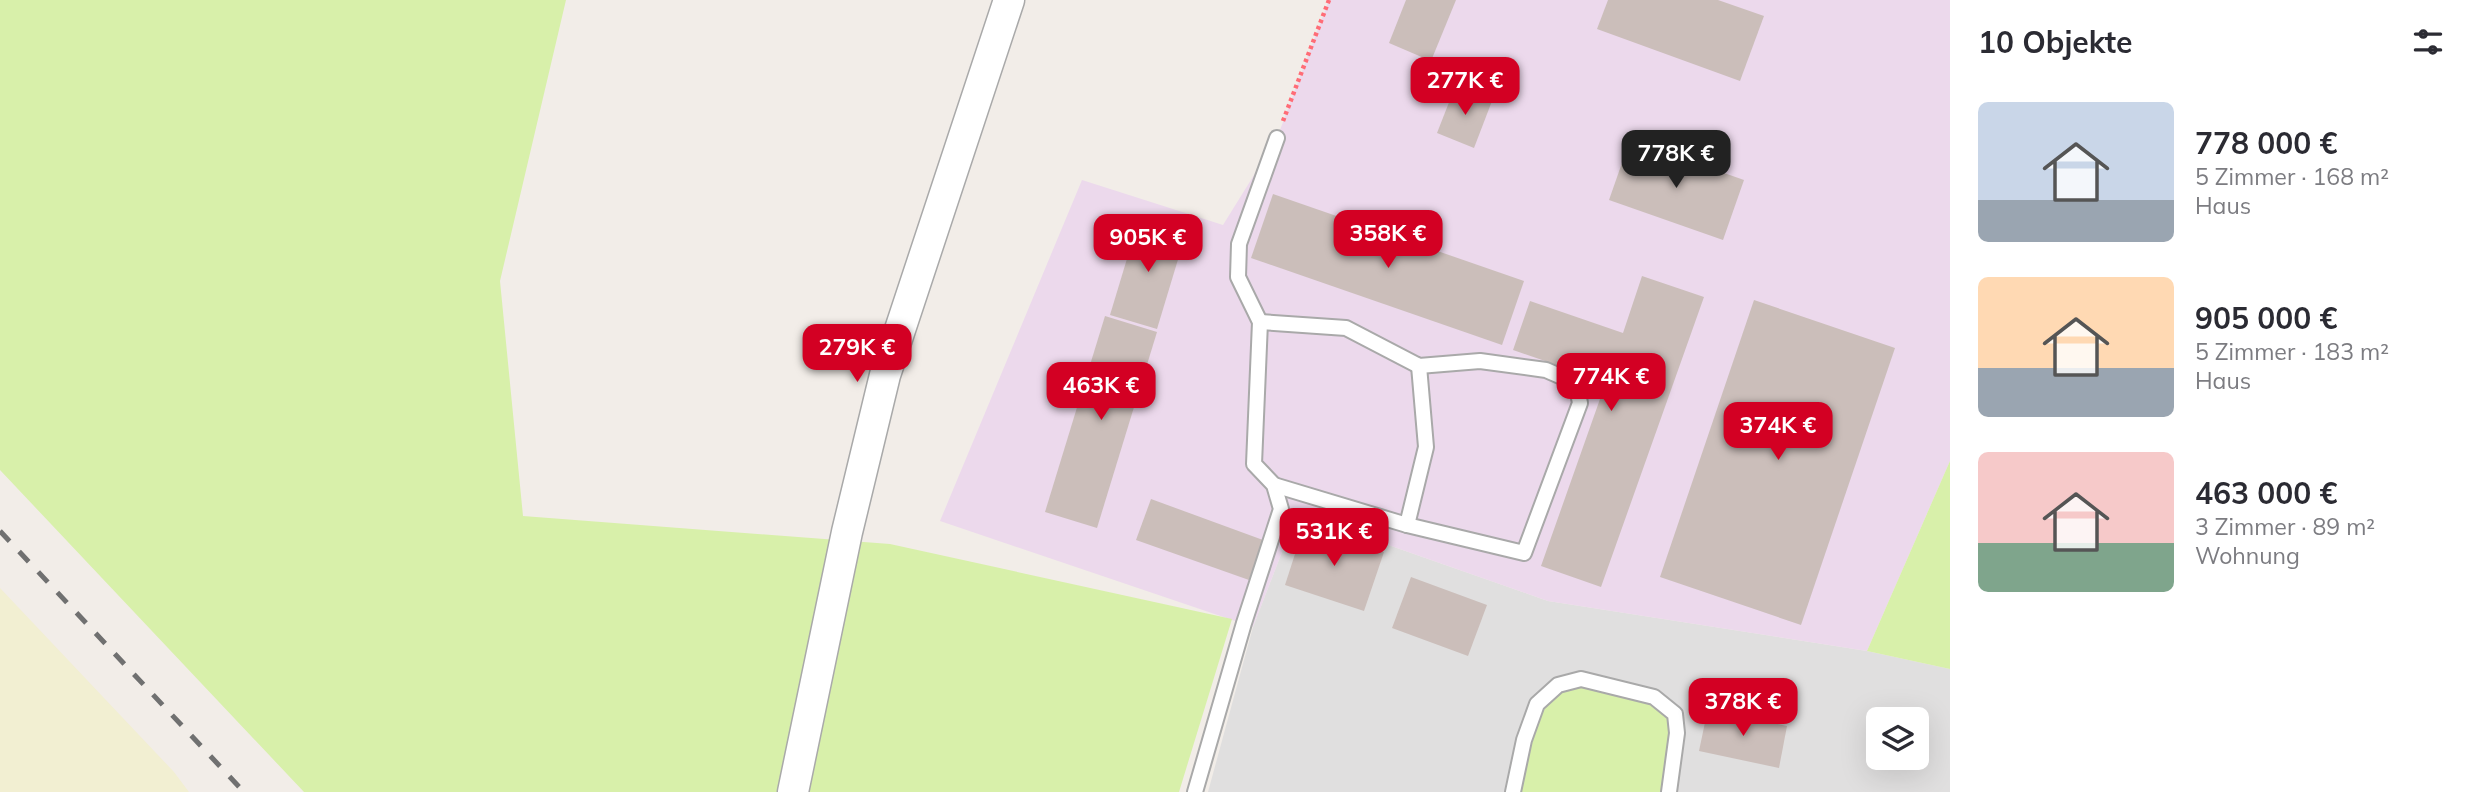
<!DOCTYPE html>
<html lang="de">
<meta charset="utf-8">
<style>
body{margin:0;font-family:Mulish,sans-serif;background:#f7f7f7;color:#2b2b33;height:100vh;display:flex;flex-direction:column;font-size:26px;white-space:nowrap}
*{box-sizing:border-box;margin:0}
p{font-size:23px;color:#7c7c81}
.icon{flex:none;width:38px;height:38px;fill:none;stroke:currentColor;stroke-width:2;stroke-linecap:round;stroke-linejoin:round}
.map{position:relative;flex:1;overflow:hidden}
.drawer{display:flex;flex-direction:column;background:#fff;width:525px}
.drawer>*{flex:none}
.tools{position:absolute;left:1866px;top:707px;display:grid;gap:14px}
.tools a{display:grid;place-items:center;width:63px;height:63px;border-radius:10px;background:#fff;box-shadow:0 7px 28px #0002;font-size:35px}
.price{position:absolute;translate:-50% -60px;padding:0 16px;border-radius:14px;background:#d30023;color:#fff;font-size:23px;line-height:46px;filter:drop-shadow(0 2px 4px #0008)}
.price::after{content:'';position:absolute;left:50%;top:42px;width:21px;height:16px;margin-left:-10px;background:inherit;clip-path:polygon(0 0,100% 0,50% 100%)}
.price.current{background:#222;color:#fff}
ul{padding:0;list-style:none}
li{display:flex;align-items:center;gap:21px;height:175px;padding:0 28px}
li span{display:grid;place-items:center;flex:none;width:196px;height:140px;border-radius:10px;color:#555}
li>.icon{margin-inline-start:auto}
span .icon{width:84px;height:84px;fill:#fffc;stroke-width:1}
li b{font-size:30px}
h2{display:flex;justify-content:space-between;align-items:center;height:84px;padding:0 28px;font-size:30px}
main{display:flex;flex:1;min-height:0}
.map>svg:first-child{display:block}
.residential{fill:#e0dfdf;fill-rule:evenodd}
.industrial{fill:#ecd9ec}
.farmland{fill:#f2efd2}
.grass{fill:#d8f0aa}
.building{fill:#cbbeba}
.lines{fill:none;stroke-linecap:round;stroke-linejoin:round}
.lane-casing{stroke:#a9a9a9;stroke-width:18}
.street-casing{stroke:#a9a9a9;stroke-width:33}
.path{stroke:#ff6c76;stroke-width:4.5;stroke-dasharray:3.5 3.5;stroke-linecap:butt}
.lane{stroke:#fff;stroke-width:14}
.street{stroke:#fff;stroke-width:30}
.rail{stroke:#707070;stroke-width:5;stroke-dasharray:14 14;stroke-linecap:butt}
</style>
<main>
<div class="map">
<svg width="1950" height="792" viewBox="0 0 1950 792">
<rect width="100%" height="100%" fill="#f2ede8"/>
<path class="residential" d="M1297 513 1548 601 1867 651 1950 669V792H1208L1253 627ZM1878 719H1916V758H1878Z"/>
<path class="industrial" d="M1329 0H1950V461L1867 651 1548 601 1297 513 1253 627 940 521 1082 180 1223 225 1277 138Z"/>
<path class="farmland" d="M0 588 174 772 189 792H0Z"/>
<g class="grass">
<path d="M0 0H566L500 281 523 516 890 544 1232 619 1179 792H304L0 470Z"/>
<path d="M1950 461V669L1867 651Z"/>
<path d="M1581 679 1654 697 1675 714 1669 792H1513L1537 704Z"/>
</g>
<g class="building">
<path d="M1406 0H1456L1431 61 1389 43Z"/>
<path d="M1608 0H1718L1764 16 1740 81 1597 29Z"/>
<path d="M1455 87 1492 101 1474 148 1437 133Z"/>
<path d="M1630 140 1744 180 1723 240 1609 200Z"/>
<path d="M1273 194 1524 281 1502 345 1251 258Z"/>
<path d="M1139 219 1186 233 1157 329 1110 315Z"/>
<path d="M1642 276 1704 297 1601 587 1541 566 1606 382 1513 350 1530 301 1623 333Z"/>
<path d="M1754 300 1895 348 1801 625 1660 577Z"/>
<path d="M1105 316 1157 332 1097 528 1045 512Z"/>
<path d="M1151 499 1263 540 1249 580 1136 540Z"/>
<path d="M1304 526 1384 552 1364 611 1285 585Z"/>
<path d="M1411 577 1487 605 1468 656 1392 628Z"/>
<path d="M1708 708 1787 726 1779 768 1699 751Z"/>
</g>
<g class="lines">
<defs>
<g id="lane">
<path d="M1260 322 1346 328 1419 366 1480 361 1546 370 1576 383 1580 403 1524 553 1407 525 1274 485"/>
<path d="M1407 525 1426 447 1419 366"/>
<path d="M1195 792 1244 623 1281 509 1274 485 1254 464 1260 322 1238 277 1239 244 1277 138"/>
<path d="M1513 792 1524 740 1537 704 1558 685 1581 679 1654 697 1675 714 1677 733 1669 792"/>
</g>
<path id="street" d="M793 792 847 532 885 375 1009 0"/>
</defs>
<use href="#lane" class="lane-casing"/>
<use href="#street" class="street-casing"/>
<path class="path" d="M1283 121 1329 0"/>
<use href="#lane" class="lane"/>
<use href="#street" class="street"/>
<path class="rail" d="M0 531 244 792"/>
</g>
</svg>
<div class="tools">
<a><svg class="icon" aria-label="layers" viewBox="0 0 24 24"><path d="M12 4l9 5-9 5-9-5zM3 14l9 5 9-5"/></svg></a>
</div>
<b class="price" style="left:1465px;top:117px">277K €</b>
<b class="price current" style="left:1676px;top:190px">778K €</b>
<b class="price" style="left:1388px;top:270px">358K €</b>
<b class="price" style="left:1148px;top:274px">905K €</b>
<b class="price" style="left:857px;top:384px">279K €</b>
<b class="price" style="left:1611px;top:413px">774K €</b>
<b class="price" style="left:1101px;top:422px">463K €</b>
<b class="price" style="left:1778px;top:462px">374K €</b>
<b class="price" style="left:1334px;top:568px">531K €</b>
<b class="price" style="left:1743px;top:738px">378K €</b>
</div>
<section class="drawer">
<h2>10 Objekte<svg class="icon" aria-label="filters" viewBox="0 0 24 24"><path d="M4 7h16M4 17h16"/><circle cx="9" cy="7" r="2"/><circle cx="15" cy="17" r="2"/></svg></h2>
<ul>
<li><span style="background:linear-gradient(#c9d6e8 70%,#9aa5b1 0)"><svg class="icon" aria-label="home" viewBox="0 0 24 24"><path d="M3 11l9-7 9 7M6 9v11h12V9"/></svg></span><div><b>778 000 €</b><p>5 Zimmer · 168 m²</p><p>Haus</p></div></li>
<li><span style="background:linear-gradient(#ffd9b3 65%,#9aa5b1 0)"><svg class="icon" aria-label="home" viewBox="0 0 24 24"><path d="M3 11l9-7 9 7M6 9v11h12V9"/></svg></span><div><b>905 000 €</b><p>5 Zimmer · 183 m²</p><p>Haus</p></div></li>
<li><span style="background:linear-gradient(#f6c9c9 65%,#7fa58c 0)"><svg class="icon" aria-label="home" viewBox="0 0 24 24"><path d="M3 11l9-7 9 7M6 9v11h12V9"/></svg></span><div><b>463 000 €</b><p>3 Zimmer · 89 m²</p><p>Wohnung</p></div></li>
</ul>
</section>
</main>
